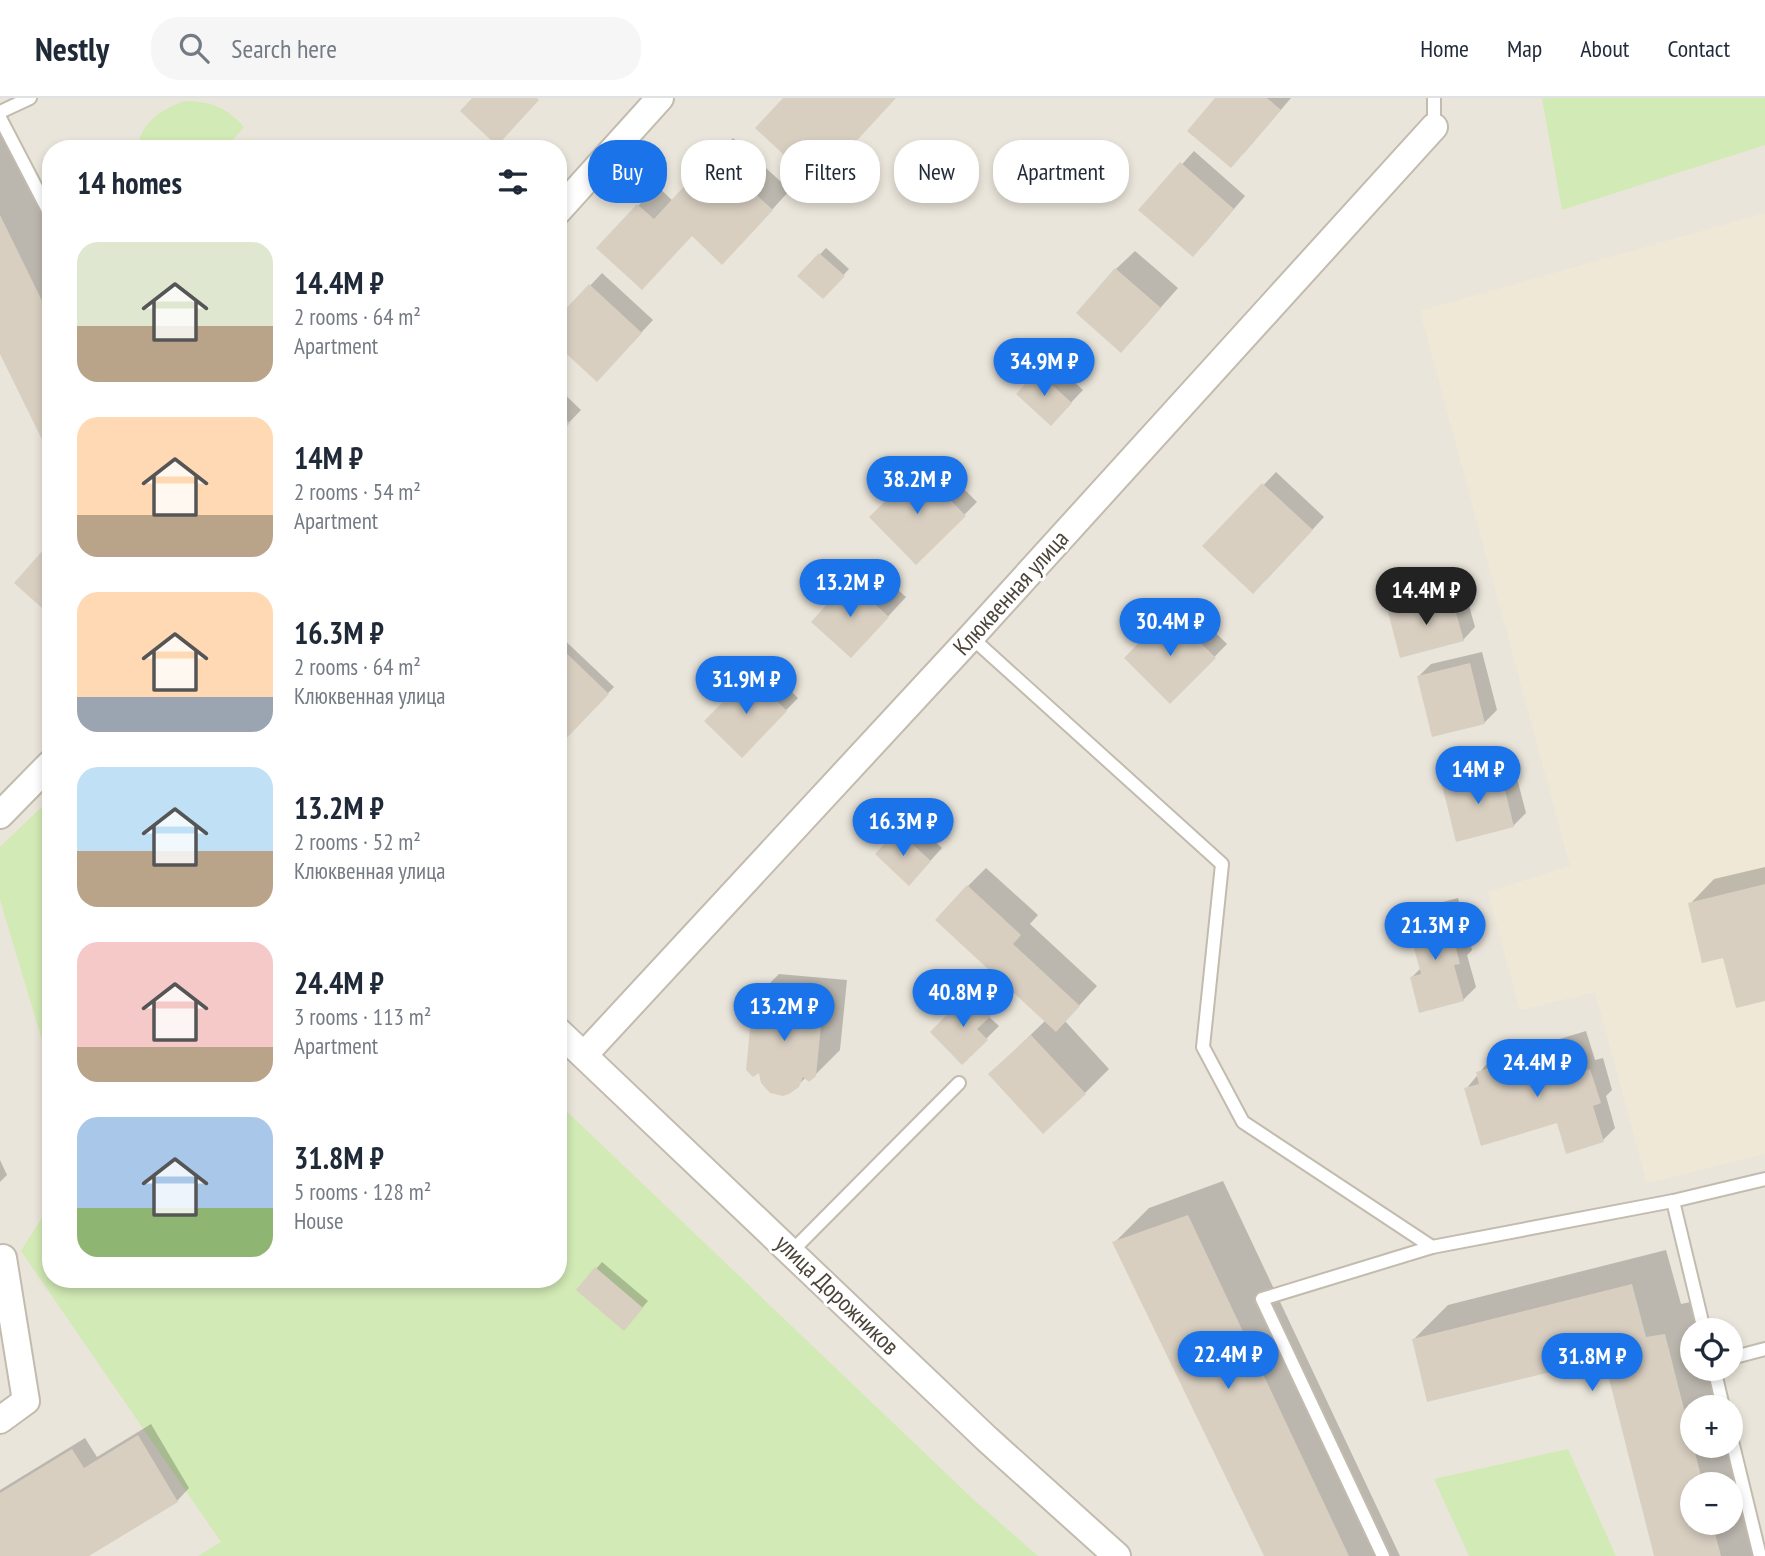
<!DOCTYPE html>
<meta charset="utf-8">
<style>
body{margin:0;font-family:"PT Sans Narrow",sans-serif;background:#f6f6f7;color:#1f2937;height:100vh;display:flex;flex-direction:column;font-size:26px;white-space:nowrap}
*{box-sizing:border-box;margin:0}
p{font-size:23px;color:#747a83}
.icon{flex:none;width:38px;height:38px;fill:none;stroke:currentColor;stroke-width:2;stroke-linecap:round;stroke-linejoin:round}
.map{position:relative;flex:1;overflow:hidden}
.drawer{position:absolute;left:42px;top:42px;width:525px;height:1148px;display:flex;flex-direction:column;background:#fff;border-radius:28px;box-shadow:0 4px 10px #0003}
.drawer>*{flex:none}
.guide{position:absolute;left:588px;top:42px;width:665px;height:63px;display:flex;gap:14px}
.buttons{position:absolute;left:1680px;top:1220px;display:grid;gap:14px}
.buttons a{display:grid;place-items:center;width:63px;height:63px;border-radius:50%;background:#fff;box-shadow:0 4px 10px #0003;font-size:35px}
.price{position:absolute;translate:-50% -60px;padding:0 16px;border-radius:24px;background:#1a73e8;color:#fff;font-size:23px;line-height:46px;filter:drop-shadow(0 2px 4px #0008)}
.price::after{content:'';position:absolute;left:50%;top:42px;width:21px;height:16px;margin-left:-10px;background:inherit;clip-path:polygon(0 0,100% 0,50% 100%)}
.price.selected{background:#222;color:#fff}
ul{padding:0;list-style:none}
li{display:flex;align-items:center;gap:21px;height:175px;padding:0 35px}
li span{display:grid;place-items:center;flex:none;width:196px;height:140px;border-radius:21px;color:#555}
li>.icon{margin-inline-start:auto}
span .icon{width:84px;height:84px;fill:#fffc;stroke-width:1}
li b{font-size:30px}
h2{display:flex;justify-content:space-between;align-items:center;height:84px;padding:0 35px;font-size:30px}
.pill{padding:0 24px;border-radius:28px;background:#fff;box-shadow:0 4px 10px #0003;font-size:24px;line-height:63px}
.pill.selected{background:#1a73e8;color:#fff}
header{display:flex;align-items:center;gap:42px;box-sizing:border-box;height:98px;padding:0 35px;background:#fff;border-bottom:2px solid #e0e1e3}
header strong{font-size:33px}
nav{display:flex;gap:38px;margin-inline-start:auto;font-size:24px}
.search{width:490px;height:63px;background:#f6f6f7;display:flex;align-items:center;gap:18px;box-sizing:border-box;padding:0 24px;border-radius:28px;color:#747a83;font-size:26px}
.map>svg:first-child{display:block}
.residential{fill:#eae5da;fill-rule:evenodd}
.education{fill:#efe8d6}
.green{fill:#d2eab5}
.shadow{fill:#0003;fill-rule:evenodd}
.building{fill:#d8cfc1}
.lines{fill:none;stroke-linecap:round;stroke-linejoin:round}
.service-casing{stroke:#c2bbae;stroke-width:16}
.minor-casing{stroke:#c2bbae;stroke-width:30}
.service{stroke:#fff;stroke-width:12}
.minor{stroke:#fff;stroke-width:26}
.labels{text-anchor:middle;stroke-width:6;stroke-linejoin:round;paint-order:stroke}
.street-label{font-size:24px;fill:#4b4439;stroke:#fff}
</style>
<header>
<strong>Nestly</strong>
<div class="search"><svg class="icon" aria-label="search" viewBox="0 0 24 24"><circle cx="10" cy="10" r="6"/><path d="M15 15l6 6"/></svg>Search here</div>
<nav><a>Home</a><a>Map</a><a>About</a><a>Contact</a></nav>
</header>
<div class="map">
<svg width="1765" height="1458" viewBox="0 0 1765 1458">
<rect width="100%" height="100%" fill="#f6f3ec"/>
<path class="residential" d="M0 0H1765V1458H0ZM51 51H558V1181H51ZM1692 1232H1731V1270H1692ZM1692 1309H1731V1348H1692ZM1692 1386H1731V1424H1692Z"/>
<path class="education" d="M1765 115V1056L1647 1085 1595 894 1520 912 1488 794 1570 768 1420 213Z"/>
<g class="green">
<path d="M1542 0H1765V47L1562 112Z"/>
<path d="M185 3C211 3 227 10 244 29L225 51H137C141 24 162 11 185 3Z"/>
<path d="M51 700V972L0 802V749Z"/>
<path d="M558 1005 974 1402 1038 1458H198L221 1444 21 1153 51 1105V1181H558Z"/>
<path d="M1568 1351 1616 1458H1469L1434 1381Z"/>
</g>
<g class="shadow">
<path d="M1217 0H1291L1244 55Z"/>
<path d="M0 12 51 116V356L0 252Z"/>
<path d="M733 40 790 92 741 146 692 137 598 150 657 88 673 103Z"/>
<path d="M1194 53 1245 98 1205 145 1141 112Z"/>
<path d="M826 150 849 171 823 199 800 178Z"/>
<path d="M1135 153 1178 190 1139 234 1116 171Z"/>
<path d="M602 175 653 222 609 269 558 222Z"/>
<path d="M1050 262 1083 292 1063 313 1038 274Z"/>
<path d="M558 290 581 312 558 336Z"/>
<path d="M932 359 977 404 916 465 871 419Z"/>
<path d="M1276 374 1324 419 1266 482 1205 448Z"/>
<path d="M868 465 906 499 869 539 850 484Z"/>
<path d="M1463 486 1475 529 1463 542 1390 515 1403 503Z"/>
<path d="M1183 503 1227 546 1170 604 1126 560Z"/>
<path d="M558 536 614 589 558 646Z"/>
<path d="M1482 554 1497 612 1484 625 1419 578 1431 566Z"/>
<path d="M763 566 798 600 742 657 707 623Z"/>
<path d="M1512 661 1526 715 1513 728 1444 688 1456 675Z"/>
<path d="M911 721 942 750 921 773 877 756Z"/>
<path d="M1765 769V901L1725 858 1690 806 1714 781Z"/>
<path d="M986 770 1038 817 1030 826 1097 888 1065 923 1109 971 1085 995 1015 952 1046 922 968 788Z"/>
<path d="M1458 800 1472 852 1467 857 1476 889 1463 902 1412 879 1421 870 1408 822 1420 810Z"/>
<path d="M779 876 847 882 840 952 815 977 806 979 794 992 755 900Z"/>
<path d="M982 884 1002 904 988 918 999 928 962 965 932 934Z"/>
<path d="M1586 933 1595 962 1603 960 1612 992 1606 998 1615 1030 1603 1042 1558 1023 1466 991 1490 962Z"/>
<path d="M0 1062 7 1077 0 1084Z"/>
<path d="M1223 1083 1400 1458H1266L1114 1145 1149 1110Z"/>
<path d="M1666 1152 1681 1206 1700 1202 1707 1232H1692V1270H1717L1727 1309H1692V1348H1731V1326L1764 1458H1656L1606 1259 1413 1242 1448 1207ZM1692 1386H1731V1424H1692Z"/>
<path d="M602 1164 648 1203 629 1225 578 1192Z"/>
<path d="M151 1326 189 1390 177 1403 85 1458H0V1392L85 1340 97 1359Z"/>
</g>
<g class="building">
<path d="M472 0H537L539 2 497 48 460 13Z"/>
<path d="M783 0H896L816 87 755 30Z"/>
<path d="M1215 0H1267L1281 12 1231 70 1187 33Z"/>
<path d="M713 57 773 112 722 167 692 138 642 192 596 150 637 106 654 121Z"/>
<path d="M1180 64 1234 111 1193 159 1138 112Z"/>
<path d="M0 117 51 221V360L0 256Z"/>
<path d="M819 155 845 178 823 201 797 178Z"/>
<path d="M1115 170 1161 210 1121 255 1076 215Z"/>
<path d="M589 186 642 235 597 284 558 248V219Z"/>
<path d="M1037 273 1072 305 1051 328 1016 296Z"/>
<path d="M558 314 570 325 558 338Z"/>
<path d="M919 370 966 418 916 467 869 419Z"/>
<path d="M1262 385 1313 432 1253 496 1202 448Z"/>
<path d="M51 443V518L14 485Z"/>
<path d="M849 482 889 519 851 560 811 524Z"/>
<path d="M1451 497 1464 543 1400 560 1388 514Z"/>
<path d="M1169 514 1216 560 1170 606 1124 560Z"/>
<path d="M558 547 609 596 558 649Z"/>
<path d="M1470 565 1485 626 1432 639 1417 578Z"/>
<path d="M750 577 787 613 742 660 704 623Z"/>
<path d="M1500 672 1514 729 1456 744 1442 687Z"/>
<path d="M897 732 931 763 909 788 875 756Z"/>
<path d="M1765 786V903L1736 910 1723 860 1702 865 1688 805Z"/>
<path d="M967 787 1021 837 1013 846 1080 908 1056 934 935 822Z"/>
<path d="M1446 811 1460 866 1454 867 1464 903 1419 915 1410 879 1421 876 1406 821Z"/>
<path d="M968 895 991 918 977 931 988 942 962 967 930 934Z"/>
<path d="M753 899 823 906 816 978 809 984 803 979 799 989 789 996 783 998 770 995 761 985 759 975 753 979 746 972Z"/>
<path d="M1031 937 1086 996 1043 1036 988 976Z"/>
<path d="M1574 944 1583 973 1590 971 1601 1005 1593 1008 1604 1044 1566 1056 1557 1025 1481 1048 1464 990 1479 986 1476 974Z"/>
<path d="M1188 1117 1349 1458H1264L1112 1144Z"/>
<path d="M595 1169 643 1210 624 1233 576 1192Z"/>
<path d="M1632 1186 1646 1239 1665 1236 1703 1386H1692V1424H1712L1721 1458H1654L1604 1261 1427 1304 1412 1241Z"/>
<path d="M138 1337 178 1404 89 1458H0V1395L72 1351 84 1370Z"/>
</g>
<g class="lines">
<defs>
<g id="service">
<path d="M0 14 30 0"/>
<path d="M0 20 51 118"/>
<path d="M1434 29V0"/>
<path d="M971 539 1222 766 1203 949 1243 1024 1432 1149"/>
<path d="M1673 1103 1704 1232"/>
<path d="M792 1153 959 985"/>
<path d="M1731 1260 1765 1251"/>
<path d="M1714 1270 1723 1309"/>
<path d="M1731 1339 1760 1458"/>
<path d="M1383 1458 1262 1201 1432 1149 1673 1103 1765 1081"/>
</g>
<g id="minor">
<path d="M558 113 660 0"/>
<path d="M0 717 51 665"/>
<path d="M558 933 987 1341 1117 1458"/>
<path d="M584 957 971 539 1434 29"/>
<path d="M0 1322 26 1303 3 1160"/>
</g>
</defs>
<use href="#service" class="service-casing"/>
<use href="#minor" class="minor-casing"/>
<use href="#service" class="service"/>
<use href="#minor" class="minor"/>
</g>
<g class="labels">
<g class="street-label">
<text transform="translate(1011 495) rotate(-48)" y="8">Клюквенная улица</text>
<text transform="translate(837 1197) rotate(44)" y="8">улица Дорожников</text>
</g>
</g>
</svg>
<div class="buttons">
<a><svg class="icon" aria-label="locate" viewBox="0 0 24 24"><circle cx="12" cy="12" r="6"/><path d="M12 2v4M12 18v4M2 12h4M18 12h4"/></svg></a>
<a>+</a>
<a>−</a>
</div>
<b class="price" style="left:1044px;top:300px">34.9M ₽</b>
<b class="price" style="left:917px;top:418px">38.2M ₽</b>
<b class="price" style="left:850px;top:521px">13.2M ₽</b>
<b class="price selected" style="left:1426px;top:529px">14.4M ₽</b>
<b class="price" style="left:1170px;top:560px">30.4M ₽</b>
<b class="price" style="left:746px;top:618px">31.9M ₽</b>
<b class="price" style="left:1478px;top:708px">14M ₽</b>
<b class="price" style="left:903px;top:760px">16.3M ₽</b>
<b class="price" style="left:1435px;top:864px">21.3M ₽</b>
<b class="price" style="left:963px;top:931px">40.8M ₽</b>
<b class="price" style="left:784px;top:945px">13.2M ₽</b>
<b class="price" style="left:1537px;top:1001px">24.4M ₽</b>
<b class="price" style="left:1228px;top:1293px">22.4M ₽</b>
<b class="price" style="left:1592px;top:1295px">31.8M ₽</b>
<div class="guide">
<a class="pill selected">Buy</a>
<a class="pill">Rent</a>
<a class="pill">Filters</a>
<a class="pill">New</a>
<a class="pill">Apartment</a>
</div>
<section class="drawer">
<h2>14 homes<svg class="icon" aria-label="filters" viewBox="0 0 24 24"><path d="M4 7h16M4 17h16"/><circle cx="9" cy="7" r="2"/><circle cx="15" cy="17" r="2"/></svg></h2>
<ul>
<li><span style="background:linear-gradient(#dfe7d0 60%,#b9a48a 0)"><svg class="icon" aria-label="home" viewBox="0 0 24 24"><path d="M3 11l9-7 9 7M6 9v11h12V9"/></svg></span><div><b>14.4M ₽</b><p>2 rooms · 64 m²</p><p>Apartment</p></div></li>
<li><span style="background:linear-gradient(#ffd9b3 70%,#b9a48a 0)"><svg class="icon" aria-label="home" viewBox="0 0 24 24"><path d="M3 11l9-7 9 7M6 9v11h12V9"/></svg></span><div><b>14M ₽</b><p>2 rooms · 54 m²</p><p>Apartment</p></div></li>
<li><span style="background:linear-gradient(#ffd9b3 75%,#9aa5b1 0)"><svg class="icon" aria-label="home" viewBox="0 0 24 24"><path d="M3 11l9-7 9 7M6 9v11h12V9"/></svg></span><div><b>16.3M ₽</b><p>2 rooms · 64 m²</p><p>Клюквенная улица</p></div></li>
<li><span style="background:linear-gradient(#bfe0f5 60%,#b9a48a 0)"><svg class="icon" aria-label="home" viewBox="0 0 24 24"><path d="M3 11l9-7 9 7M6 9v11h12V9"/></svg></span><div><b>13.2M ₽</b><p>2 rooms · 52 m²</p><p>Клюквенная улица</p></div></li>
<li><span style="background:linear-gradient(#f6c9c9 75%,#b9a48a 0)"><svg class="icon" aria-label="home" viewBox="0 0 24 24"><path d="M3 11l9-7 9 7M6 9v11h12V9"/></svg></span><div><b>24.4M ₽</b><p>3 rooms · 113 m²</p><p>Apartment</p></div></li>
<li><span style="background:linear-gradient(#a9c7e8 65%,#8fb573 0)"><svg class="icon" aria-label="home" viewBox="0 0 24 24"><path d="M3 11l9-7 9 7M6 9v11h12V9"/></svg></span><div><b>31.8M ₽</b><p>5 rooms · 128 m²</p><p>House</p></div></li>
</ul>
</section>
</div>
